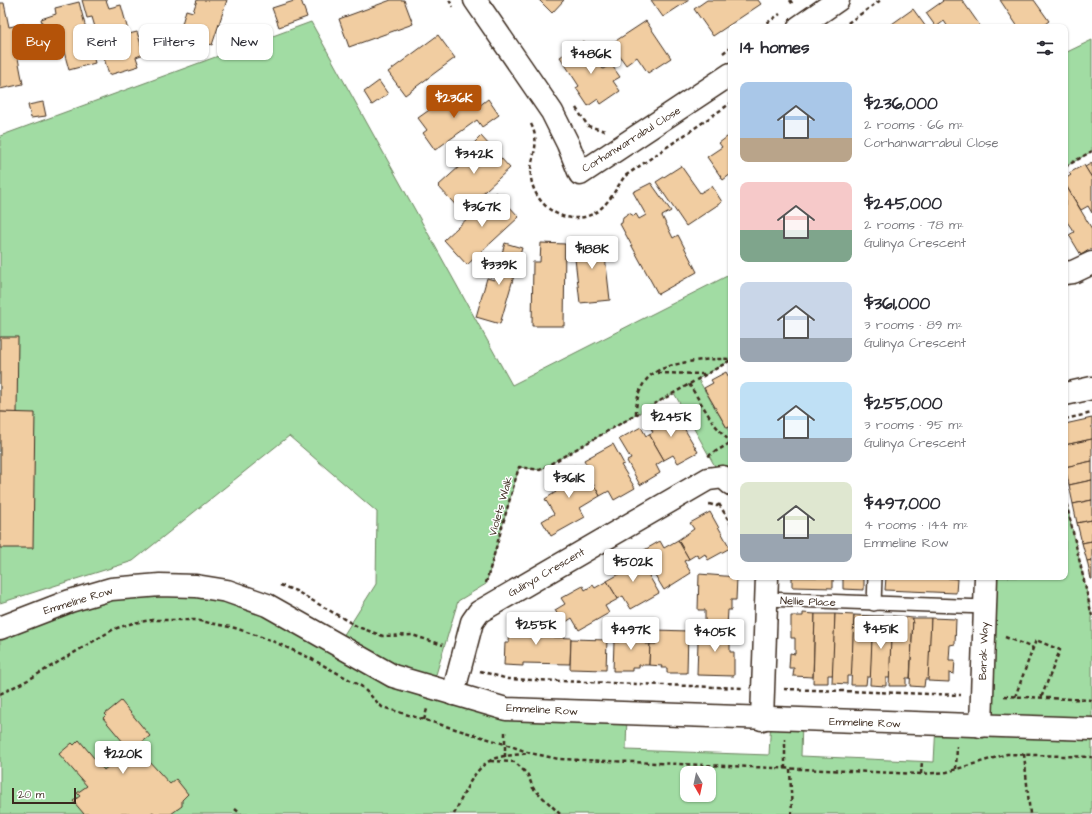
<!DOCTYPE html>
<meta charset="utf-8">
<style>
body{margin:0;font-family:"Architects Daughter",sans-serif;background:#f2f2f3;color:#2b2b33;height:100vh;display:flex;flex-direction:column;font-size:15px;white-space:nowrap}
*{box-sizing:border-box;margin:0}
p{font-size:13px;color:#7c7c81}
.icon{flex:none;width:22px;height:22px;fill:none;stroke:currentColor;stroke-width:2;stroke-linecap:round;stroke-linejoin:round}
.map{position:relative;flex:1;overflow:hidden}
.details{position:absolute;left:728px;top:24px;width:340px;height:556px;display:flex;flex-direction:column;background:#fff;border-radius:8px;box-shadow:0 1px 3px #0004}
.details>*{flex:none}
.banner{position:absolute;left:12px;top:24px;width:380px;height:36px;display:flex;gap:8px}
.needle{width:26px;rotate:171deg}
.tools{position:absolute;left:680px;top:766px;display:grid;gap:8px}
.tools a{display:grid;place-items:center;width:36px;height:36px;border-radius:8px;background:#fff;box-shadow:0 1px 3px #0004;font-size:20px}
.scale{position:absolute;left:12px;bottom:10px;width:64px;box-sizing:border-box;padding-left:4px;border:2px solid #3b2a1e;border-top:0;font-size:11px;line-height:14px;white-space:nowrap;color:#3b2a1e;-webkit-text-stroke:3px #fff;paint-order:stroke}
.price{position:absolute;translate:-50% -34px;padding:0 9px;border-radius:4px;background:#fff;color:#222;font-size:13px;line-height:26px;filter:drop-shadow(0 1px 2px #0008)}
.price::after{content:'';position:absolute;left:50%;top:24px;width:12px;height:9px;margin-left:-6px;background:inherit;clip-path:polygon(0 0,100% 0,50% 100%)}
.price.current{background:#b45309;color:#fff}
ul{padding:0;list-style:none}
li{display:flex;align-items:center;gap:12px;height:100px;padding:0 12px}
li span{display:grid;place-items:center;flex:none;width:112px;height:80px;border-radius:8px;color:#555}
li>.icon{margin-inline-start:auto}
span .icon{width:48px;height:48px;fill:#fffc;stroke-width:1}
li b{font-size:17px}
h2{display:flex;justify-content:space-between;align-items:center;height:48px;padding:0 12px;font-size:17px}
.tag{padding:0 14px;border-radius:8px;background:#fff;box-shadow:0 1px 3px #0004;font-size:14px;line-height:36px}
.tag.current{background:#b45309;color:#fff}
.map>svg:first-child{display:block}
.green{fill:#a1dca3;stroke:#6e8360;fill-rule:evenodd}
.building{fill:#f1cda1;stroke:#3b2a1e}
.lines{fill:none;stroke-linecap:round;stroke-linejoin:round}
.service-casing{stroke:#3b2a1e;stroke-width:16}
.minor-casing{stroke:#3b2a1e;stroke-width:25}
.path{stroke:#3b2a1e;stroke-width:2.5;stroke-dasharray:4 3;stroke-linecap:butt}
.service{stroke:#fff;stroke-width:13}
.minor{stroke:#fff;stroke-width:22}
.labels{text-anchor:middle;stroke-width:3;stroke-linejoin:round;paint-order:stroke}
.street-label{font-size:11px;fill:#3b2a1e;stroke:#fff}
</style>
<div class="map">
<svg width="1092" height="814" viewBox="0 0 1092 814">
<rect width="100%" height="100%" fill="#fff"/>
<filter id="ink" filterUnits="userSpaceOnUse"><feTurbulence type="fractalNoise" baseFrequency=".025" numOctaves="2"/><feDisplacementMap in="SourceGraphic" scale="8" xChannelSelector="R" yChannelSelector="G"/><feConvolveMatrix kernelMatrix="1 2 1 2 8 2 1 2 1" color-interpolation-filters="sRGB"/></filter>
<g filter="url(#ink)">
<g class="green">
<path d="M311 22 512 385 731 274V360L698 379 731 435V472L721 477 674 393 540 470 519 467 486 584 458 601 432 688 453 694 627 713 626 750 769 755 771 719 802 720 801 756 934 762 936 724 980 726 986 577H1065V497L1092 616V814H0V633L43 611 196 586 338 644 376 584 377 512 289 436 133 561 0 603V136ZM687 773H709V795H687Z"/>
<path d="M1092 40V151L1065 167V53Z"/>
</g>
<g class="building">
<path d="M82 0H106L109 8 121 5 129 34 137 32 144 54 136 57 139 66 109 75 92 17 87 18Z"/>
<path d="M197 0H227L212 45 179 34 186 10 193 12Z"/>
<path d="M297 0H301L307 17 279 27 272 8Z"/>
<path d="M391 0H404L413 24 349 47 339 19Z"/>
<path d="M539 0H564L552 13Z"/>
<path d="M651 0H689L663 17Z"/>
<path d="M707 0H758L761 4 713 36 694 9Z"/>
<path d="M942 0H962L981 27H948L944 21 936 27 926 13 943 1Z"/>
<path d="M1000 0H1034L1049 21 1041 27H1018Z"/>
<path d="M79 2 95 63 69 70 61 41 48 45 41 19 56 14 55 8Z"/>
<path d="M0 3H4L9 27 24 24 29 51 17 53 23 84 0 89Z"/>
<path d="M913 9 926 27H890L889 26Z"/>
<path d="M646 21 671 58 648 73 637 57 626 65 611 44Z"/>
<path d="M438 35 455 58 405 95 388 72Z"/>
<path d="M584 41 603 69 611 64 620 77 613 81 620 91 601 104 598 99 588 106 576 88 579 86 560 57Z"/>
<path d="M379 81 388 94 372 105 364 92Z"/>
<path d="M456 91 464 101 467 99 474 110 488 99 499 115 482 127 477 120 435 150 423 133 427 130 418 118Z"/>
<path d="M43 102 46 116 31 118 28 105Z"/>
<path d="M731 134V174L723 180 707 157 722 147 719 143Z"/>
<path d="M481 136 510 168 462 212 438 186 472 155 467 150Z"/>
<path d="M1092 163V178L1085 167Z"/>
<path d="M1084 165 1092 178V213L1088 206 1081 210 1065 184V179L1071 175 1069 173Z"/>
<path d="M681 166 700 193 712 186 722 202 686 226 656 182Z"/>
<path d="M651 183 671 211 662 216 673 238 678 235 697 272 658 294 620 224 622 223 623 217 629 213 634 216 636 214 639 219 646 215 633 192Z"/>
<path d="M1065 184 1092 229V248L1081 255 1069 235 1074 232 1065 219Z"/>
<path d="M496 192 519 217 467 265 444 240Z"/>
<path d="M603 238 610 300 580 303 573 241Z"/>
<path d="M505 243 522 248 500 324 476 317 487 278 494 280Z"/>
<path d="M541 243 565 244 564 326H532L533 262H540Z"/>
<path d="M0 337H18L17 413 0 412Z"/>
<path d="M726 372 731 381V426L727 428 704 388 713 383 711 380Z"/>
<path d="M670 411 681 430 684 428 698 452 678 463 673 455 664 460 649 434 653 432 648 423Z"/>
<path d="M0 412 35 413 33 548H0Z"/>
<path d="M1092 418V439L1065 445V424Z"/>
<path d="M641 427 646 436 649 434 664 460 656 465 660 473 640 485 627 461 631 459 619 439Z"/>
<path d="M1092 439V461L1065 467V445Z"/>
<path d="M613 444 624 464 621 465 635 488 614 500 609 491 600 496 586 471 589 469 584 460Z"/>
<path d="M1092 461V480L1069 485 1065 467Z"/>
<path d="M575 465 581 477 587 473 600 496 580 508 585 517 551 536 542 521 554 514 545 499 556 492 549 480Z"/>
<path d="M1092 480V500L1073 504 1069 485Z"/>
<path d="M1092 500V520L1077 523 1073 504Z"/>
<path d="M710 512 730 548 708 560 705 554 699 558 697 554 689 559 678 540 694 529 690 523Z"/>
<path d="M1092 520V541L1082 543 1077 523Z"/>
<path d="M678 540 689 559 684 561 691 573 664 590 641 552 660 541 664 548Z"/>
<path d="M1092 541V560L1087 561 1082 543Z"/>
<path d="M637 555 659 593 631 609 623 596 618 599 607 581 623 572 619 566Z"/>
<path d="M1092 560V579H1091L1087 561Z"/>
<path d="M699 574 737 577 736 600H731V610H728L727 626H705V610H698Z"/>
<path d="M792 577H864V590L843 589V579H833V588L792 587Z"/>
<path d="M886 577H948V578L957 579 956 593 885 590Z"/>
<path d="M607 581 618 599 605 606 609 613 579 630 572 618 563 624 555 610 565 604 561 598 583 586 585 590 593 585 595 588Z"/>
<path d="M803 613 815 614 813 677 793 676 794 668H789L790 653 795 654V638H791V616H803Z"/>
<path d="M815 614H835L833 675H828V683H813Z"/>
<path d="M835 614 854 615 852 676H847V684L832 683Z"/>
<path d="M854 615 873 616 871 677H867L866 685H851Z"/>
<path d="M873 616H892L890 678H886V686L870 685Z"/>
<path d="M892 616 913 618 910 678H906V686H889Z"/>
<path d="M913 618H931L929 679H925L924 687 910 686Z"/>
<path d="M931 618 956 619 955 644 950 645 949 660H955L954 674 949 673V682L928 681Z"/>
<path d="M522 621 536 622V625L553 626V637L571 638 570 664 523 663V666L504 665 505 643H509L510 626H521Z"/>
<path d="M705 626H727L726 642 730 643V652H734V676L697 675 698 641H705Z"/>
<path d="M619 630 645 631V644H650L649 665H639V668H632V671H613L614 642H619Z"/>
<path d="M656 630 688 631 687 673H667V668H661L662 666 649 665 650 644H656Z"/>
<path d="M571 639 607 640 606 670 570 669Z"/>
<path d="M121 701 150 736 136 747 170 784 176 779 188 794 182 800V806L171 814H155L153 812 150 814H84L73 801 80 796 77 793 87 786 59 754 72 743 74 745 79 740 104 770 129 749 103 718 106 715 105 714Z"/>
</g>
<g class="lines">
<defs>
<g id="service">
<path d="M765 599 985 607"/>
<path d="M874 604 875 577"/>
</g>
<g id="minor">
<path d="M475 0 552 112 568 144 580 174 731 74"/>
<path d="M799 27 838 0"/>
<path d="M1065 273 1073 272 1092 263"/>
<path d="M1065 394 1092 388"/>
<path d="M0 628 70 601 111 589 160 585 196 586 227 591 267 605 393 676 506 709 1092 729"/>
<path d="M453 694 472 622 479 612 708 479 723 477 731 484"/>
<path d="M762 719 767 577"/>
<path d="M981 726 986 577"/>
</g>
</defs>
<use href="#service" class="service-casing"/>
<use href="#minor" class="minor-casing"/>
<g class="path">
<path d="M449 0 453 7"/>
<path d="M790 0 793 5"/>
<path d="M761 27 780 14"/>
<path d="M842 27 881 0"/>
<path d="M723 53 731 47"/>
<path d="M576 108 588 126 605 131"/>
<path d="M531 124C542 146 529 158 531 178 535 208 569 229 596 212 610 203 616 188 625 176L731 103"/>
<path d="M1065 167 1092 151"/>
<path d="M658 373 705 374"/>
<path d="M689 384 714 424 731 443"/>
<path d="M636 414C636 399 640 382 654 373 670 362 711 358 731 359"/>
<path d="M1065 419 1092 413"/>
<path d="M708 456 730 443"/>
<path d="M1065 497 1092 616"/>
<path d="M709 504 717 506 721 503"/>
<path d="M719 504 731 524"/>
<path d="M486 583 519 467 540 470 731 360"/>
<path d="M280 585 296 591 358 627 383 636 412 635 443 645"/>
<path d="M1005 637 1033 648"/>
<path d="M480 671 508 679 742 688"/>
<path d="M784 689 961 695"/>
<path d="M0 694 28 680 114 629 133 623 152 620H195L235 628 270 640 310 658 361 686 382 707 505 744 530 753 559 759 921 774 947 772 1007 754 1092 757"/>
<path d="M1004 696 1092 700"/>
<path d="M1015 697 1036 640 1060 650 1041 698"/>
<path d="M424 720 427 709"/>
<path d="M1024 754 1030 814"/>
<path d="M505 757V731"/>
<path d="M490 761 515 762 528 775 533 788 560 814"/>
<path d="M785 769V739"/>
<path d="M790 769 792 814"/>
<path d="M956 769 957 746"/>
<path d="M921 774 922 761"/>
<path d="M235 809 241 814"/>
<path d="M454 814C464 795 473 766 496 758 506 755 518 755 529 753"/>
<path d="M631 814H637"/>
</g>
<use href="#service" class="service"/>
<use href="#minor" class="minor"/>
</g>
</g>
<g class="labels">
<g class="street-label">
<text transform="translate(631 139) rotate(-32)" y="4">Corhanwarrabul Close</text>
<text transform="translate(500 506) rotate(-74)" y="4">Violets Walk</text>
<text transform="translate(546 572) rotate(-30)" y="4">Gulinya Crescent</text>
<text transform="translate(78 600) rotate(-17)" y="4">Emmeline Row</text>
<text transform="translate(808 601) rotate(2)" y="4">Nellie Place</text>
<text transform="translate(983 651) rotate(-88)" y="4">Barak Way</text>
<text transform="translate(542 709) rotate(3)" y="4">Emmeline Row</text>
<text transform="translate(865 722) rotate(2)" y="4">Emmeline Row</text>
</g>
</g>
</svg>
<div class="tools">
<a><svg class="needle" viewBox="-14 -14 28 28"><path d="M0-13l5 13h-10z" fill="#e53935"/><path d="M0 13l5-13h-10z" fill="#7c7c81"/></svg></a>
</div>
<div class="scale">20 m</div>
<b class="price" style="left:591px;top:75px">$486K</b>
<b class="price current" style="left:454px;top:119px">$236K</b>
<b class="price" style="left:474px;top:175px">$342K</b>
<b class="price" style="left:482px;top:228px">$367K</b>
<b class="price" style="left:592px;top:270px">$188K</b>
<b class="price" style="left:499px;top:286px">$339K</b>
<b class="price" style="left:671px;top:438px">$245K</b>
<b class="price" style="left:569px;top:499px">$361K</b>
<b class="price" style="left:633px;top:583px">$502K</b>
<b class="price" style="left:536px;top:646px">$255K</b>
<b class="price" style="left:881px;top:650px">$451K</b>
<b class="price" style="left:631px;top:651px">$497K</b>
<b class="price" style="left:715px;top:653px">$405K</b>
<b class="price" style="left:123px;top:775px">$220K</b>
<div class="banner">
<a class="tag current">Buy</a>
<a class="tag">Rent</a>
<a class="tag">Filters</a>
<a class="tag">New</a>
</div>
<section class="details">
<h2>14 homes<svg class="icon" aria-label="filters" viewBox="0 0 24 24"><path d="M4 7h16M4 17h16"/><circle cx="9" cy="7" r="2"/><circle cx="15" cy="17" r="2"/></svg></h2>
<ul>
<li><span style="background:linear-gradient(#a9c7e8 70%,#b9a48a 0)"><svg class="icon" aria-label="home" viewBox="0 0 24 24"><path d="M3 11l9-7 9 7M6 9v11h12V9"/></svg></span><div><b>$236,000</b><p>2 rooms · 66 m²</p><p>Corhanwarrabul Close</p></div></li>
<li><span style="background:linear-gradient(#f6c9c9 60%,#7fa58c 0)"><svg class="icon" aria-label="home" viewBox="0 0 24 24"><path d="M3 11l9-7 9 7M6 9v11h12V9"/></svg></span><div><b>$245,000</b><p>2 rooms · 78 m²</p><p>Gulinya Crescent</p></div></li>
<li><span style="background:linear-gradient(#c9d6e8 70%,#9aa5b1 0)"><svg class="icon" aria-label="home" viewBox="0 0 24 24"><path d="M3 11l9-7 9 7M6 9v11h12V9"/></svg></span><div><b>$361,000</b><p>3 rooms · 89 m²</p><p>Gulinya Crescent</p></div></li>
<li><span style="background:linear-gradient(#bfe0f5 70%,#9aa5b1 0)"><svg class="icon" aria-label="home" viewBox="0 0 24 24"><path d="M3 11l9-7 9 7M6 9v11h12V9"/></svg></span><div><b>$255,000</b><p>3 rooms · 95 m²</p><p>Gulinya Crescent</p></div></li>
<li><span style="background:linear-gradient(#dfe7d0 65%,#9aa5b1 0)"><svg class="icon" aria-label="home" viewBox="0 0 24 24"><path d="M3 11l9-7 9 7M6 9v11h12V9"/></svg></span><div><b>$497,000</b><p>4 rooms · 144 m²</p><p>Emmeline Row</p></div></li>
</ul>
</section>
</div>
